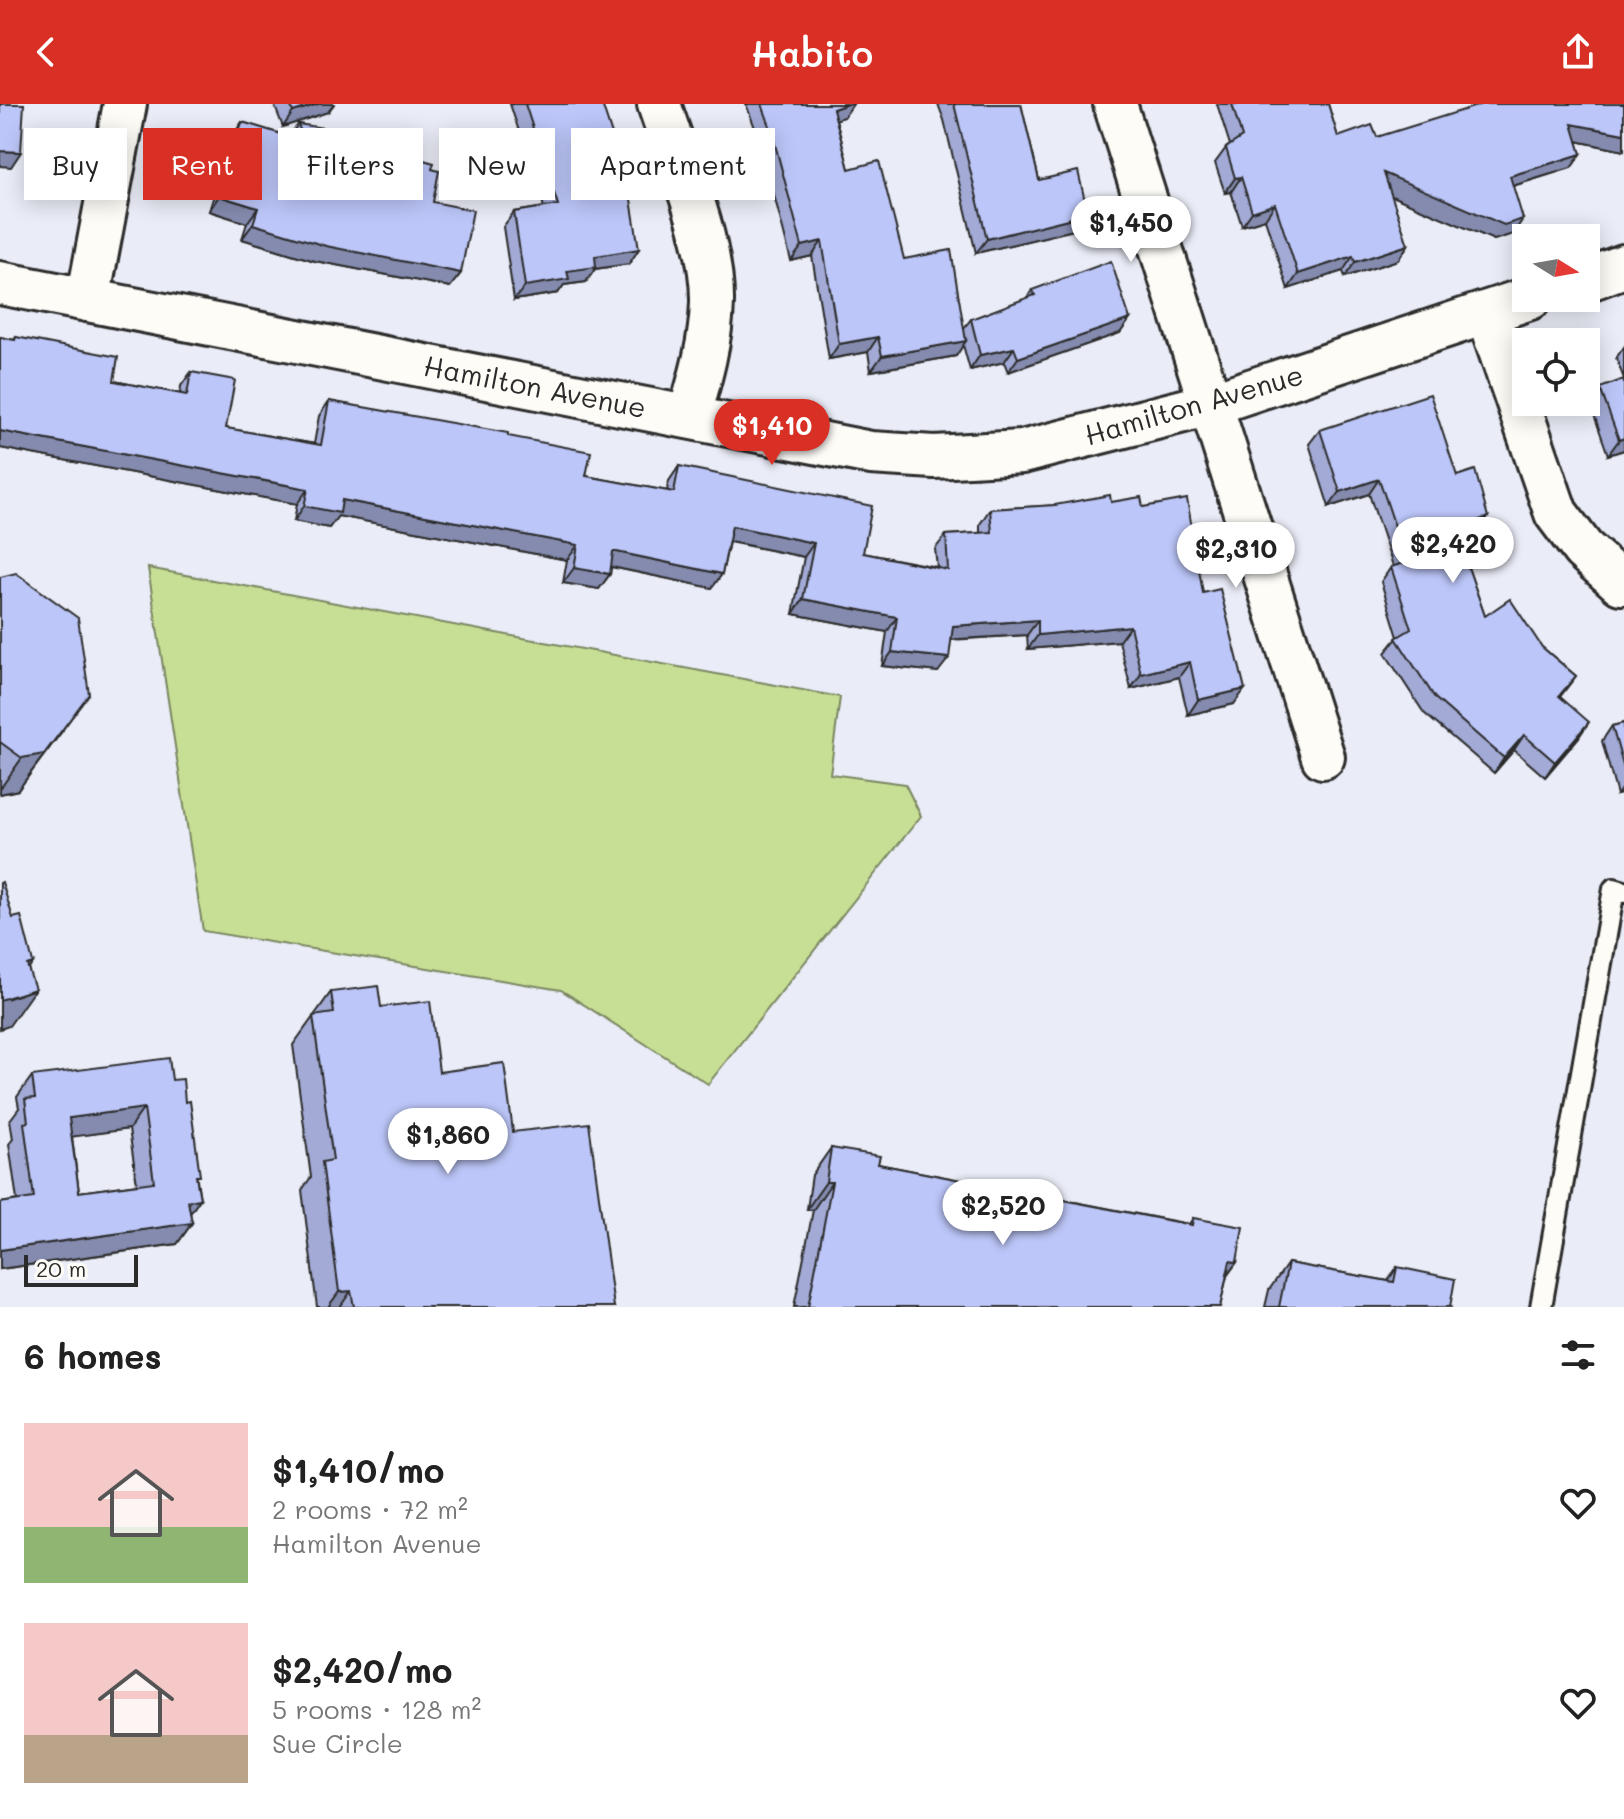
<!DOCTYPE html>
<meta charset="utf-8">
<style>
body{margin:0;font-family:Mali,sans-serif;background:#f2f2f2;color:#222;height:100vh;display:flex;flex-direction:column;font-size:30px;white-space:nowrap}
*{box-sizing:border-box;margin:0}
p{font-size:26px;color:#767676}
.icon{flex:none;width:44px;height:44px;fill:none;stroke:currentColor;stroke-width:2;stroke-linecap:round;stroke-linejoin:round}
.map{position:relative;height:1203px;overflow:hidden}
.side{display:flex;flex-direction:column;background:#fff;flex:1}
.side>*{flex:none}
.top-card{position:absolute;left:24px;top:24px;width:800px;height:72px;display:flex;gap:16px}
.needle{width:52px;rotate:101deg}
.controls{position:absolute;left:1512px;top:120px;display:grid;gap:16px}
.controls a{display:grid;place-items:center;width:88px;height:88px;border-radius:0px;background:#fff;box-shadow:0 4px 20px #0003;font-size:40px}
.scale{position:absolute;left:24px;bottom:20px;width:114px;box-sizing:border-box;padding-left:8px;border:4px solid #2b2b2b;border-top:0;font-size:22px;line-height:28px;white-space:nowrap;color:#2b2b2b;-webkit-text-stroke:6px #fdfcf7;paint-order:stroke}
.price{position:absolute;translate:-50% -68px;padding:0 18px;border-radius:28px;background:#fff;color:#222;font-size:26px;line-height:52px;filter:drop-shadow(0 2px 4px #0008)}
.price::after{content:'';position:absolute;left:50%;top:48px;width:24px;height:18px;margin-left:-12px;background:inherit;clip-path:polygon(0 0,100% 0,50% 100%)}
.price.on{background:#d93025;color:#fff}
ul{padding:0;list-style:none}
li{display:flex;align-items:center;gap:24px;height:200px;padding:0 24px}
li span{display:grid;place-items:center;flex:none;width:224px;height:160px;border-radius:0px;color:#555}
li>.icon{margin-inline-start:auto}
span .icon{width:96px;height:96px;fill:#fffc;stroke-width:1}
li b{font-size:34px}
h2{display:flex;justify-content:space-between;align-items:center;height:96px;padding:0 24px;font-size:34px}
.chip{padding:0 28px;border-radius:0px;background:#fff;box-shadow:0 4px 20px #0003;font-size:28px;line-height:72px}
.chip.on{background:#d93025;color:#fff}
header{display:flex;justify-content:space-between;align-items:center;height:104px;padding:0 24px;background:#d93025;color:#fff;font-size:36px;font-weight:600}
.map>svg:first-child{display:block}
.green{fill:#c7df95;stroke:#798560;stroke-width:2}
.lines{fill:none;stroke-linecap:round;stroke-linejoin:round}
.lane-casing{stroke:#2b2b2b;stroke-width:26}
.street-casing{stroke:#2b2b2b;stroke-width:48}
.lane{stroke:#fdfcf7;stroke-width:20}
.street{stroke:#fdfcf7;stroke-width:42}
.wall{fill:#a2aad5;stroke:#2b2b2b;stroke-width:2;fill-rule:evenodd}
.shaded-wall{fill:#848bae;stroke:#2b2b2b;stroke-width:2}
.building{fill:#bcc6f8;stroke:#2b2b2b;stroke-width:2;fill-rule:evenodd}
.labels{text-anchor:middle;stroke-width:8;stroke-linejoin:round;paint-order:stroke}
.street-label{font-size:28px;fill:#2b2b2b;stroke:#fdfcf7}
</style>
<header><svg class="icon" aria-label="back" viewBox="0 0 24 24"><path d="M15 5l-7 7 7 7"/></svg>Habito<svg class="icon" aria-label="share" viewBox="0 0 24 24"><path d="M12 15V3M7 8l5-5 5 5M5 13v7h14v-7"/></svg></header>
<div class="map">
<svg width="1624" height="1203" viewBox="0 0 1624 1203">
<rect width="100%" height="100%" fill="#eaecf7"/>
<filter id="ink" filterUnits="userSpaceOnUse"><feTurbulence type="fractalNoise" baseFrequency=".0125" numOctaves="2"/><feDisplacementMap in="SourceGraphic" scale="16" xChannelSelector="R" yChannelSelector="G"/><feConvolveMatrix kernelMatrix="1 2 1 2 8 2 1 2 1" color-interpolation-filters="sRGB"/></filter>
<g filter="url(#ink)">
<path class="green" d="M148 464 840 593 830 670 905 680 921 712 708 980 561 886 203 827Z"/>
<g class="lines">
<defs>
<path id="lane" d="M1541 1203 1614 785 1624 788"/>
<g id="street">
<path d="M659 0C678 59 713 136 712 198 711 238 700 275 689 313"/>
<path d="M1115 0 1323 653"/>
<path d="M1586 176 1624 162"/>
<path d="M0 179 871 349 934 353 1022 348 1211 300 1530 194"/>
<path d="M88 196 125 0"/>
<path d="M1487 209 1556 409 1583 445 1621 479"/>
</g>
</defs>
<use href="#lane" class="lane-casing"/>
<use href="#street" class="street-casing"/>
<use href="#lane" class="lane"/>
<use href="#street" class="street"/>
</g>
<g class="wall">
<path d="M274 0H334L328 8 283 23Z"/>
<path d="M510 0H602L629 160 595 165 586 178 564 181 558 189 514 196 503 123 514 108 544 103Z"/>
<path d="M746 0H853L844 13 836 15 849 65 904 155 964 224 971 215 1027 194 1032 186 1130 215 1120 229 1008 268 1004 258 970 266 963 241 956 252 871 267 868 248 829 255 812 152 791 157 761 40Z"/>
<path d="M938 0H1021L1039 76 1078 125 976 149 944 16Z"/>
<path d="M1217 0H1328L1338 33H1377L1624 0V47L1577 37 1581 50 1571 64 1513 82V130L1494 136 1391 91 1408 141 1398 156 1345 173 1343 167 1288 185 1265 115 1242 122 1231 88 1225 89 1215 59 1226 44 1230 41Z"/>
<path d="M242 18 289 33 298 20 381 44 432 65 433 98 461 169 450 183 315 157 242 135 247 119 209 107 232 33Z"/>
<path d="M0 233 14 236 16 233 114 277 180 290 181 282 191 268 226 324 314 340 319 312 329 297 508 332 586 372 667 387 669 377 679 362 863 449 937 463 935 445 946 431 980 429V420L990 405 1111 398 1143 403 1203 489 1234 600 1188 611 1179 573 1131 585 1119 537 1028 545 1027 531 951 536 938 568 882 562 887 528 793 510 804 453 729 438 722 470 712 484 611 463 610 470 599 485 563 479 567 456 338 412 329 424 294 417 297 400 0 344Z"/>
<path d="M1624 243V275L1616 254Z"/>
<path d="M1600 284 1624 346 1608 351 1590 299Z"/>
<path d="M1320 326 1457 372 1488 413 1478 428 1466 432 1463 449 1485 512 1542 543 1576 572 1560 593 1579 633 1545 673 1514 646 1494 669 1424 609 1385 549 1398 533 1381 478 1391 463 1393 462 1369 390 1329 403 1309 340Z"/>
<path d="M0 473 63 626 18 686 0 690Z"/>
<path d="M1624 619V689L1617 691 1602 637 1612 622Z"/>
<path d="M331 888 381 903 439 968 513 1028 614 1203H317L302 1086 311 1073 293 941Z"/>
<path d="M32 972 172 976 185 998 200 1095 190 1109 192 1119 177 1140 0 1165V1099L17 1096 9 1040 13 1035 10 1016 19 1004 17 993ZM129 1025 137 1080 79 1088 72 1032Z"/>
<path d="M831 1044 878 1060 1189 1120 1193 1114 1237 1158 1227 1172 1220 1203H794L813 1106 807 1105 812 1071Z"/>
<path d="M1288 1159 1388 1177 1397 1163 1450 1203H1265L1269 1186Z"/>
</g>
<g class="shaded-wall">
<path d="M318 0H334L328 8 283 23 293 8Z"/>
<path d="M848 0H853L844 13 823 20 833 5Z"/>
<path d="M1572 20 1624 30V47L1562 34Z"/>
<path d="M0 47 21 48 11 63 0 62Z"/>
<path d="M1581 50 1571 64 1499 86 1510 72Z"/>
<path d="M1384 69 1523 115 1513 130 1494 136 1373 84Z"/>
<path d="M1241 73 1231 88 1225 89 1235 74Z"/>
<path d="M219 92 258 104 247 119 209 107Z"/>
<path d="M1275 100 1265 115 1242 122 1252 108Z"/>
<path d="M1088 110 1078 125 976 149 987 135Z"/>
<path d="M253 120 461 169 450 183 315 157 242 135Z"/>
<path d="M822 137 812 152 791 157 802 142Z"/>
<path d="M1408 141 1398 156 1345 173 1355 158Z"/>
<path d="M639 145 629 160 595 165 586 178 564 181 558 189 514 196 525 182 595 152Z"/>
<path d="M1353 152 1343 167 1288 185 1298 170Z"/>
<path d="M1130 215 1120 229 1008 268 1018 254Z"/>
<path d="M878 233 868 248 829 255 839 240Z"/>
<path d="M966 237 956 252 871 267 882 252Z"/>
<path d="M1014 244 1004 258 970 266 980 251Z"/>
<path d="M0 327 308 385 297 400 0 344Z"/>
<path d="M1624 334V346L1608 351 1619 336Z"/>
<path d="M1379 375 1369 390 1329 403 1340 388Z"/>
<path d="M342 396 578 441 567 456 338 412 329 424 294 417 304 402Z"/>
<path d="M1488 413 1478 428 1452 437 1462 422Z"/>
<path d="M732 422 814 439 804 453 722 436Z"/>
<path d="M613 448H617L722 470 712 484 607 462Z"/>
<path d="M574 464 610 470 599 485 563 479Z"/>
<path d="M803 495 897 513 887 528 793 510Z"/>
<path d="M1038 516 1027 531 943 536 953 522Z"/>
<path d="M1130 522 1119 537 1028 545 1038 531Z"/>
<path d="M892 548 949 554 938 568 882 562Z"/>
<path d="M1190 558 1179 573 1131 585 1141 570Z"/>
<path d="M1245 585 1234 600 1188 611 1198 596Z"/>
<path d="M89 590 18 686 0 690V685L22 654Z"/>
<path d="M1589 618 1579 633 1545 673 1555 658Z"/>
<path d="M1524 631 1514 646 1494 669 1504 654Z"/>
<path d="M1624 681V689L1617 691Z"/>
<path d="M33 859 9 894 35 885 9 922 0 925V896L27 861Z"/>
<path d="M144 1004 129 1025 55 1035 69 1014Z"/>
<path d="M826 1078H832L813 1106 807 1105Z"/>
<path d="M200 1095 185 1117 188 1097Z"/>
<path d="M192 1119 177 1140 0 1165V1146Z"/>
<path d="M1230 1157 1237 1158 1217 1185Z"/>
<path d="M351 1187 340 1203H328L339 1188Z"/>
</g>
<g class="building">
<path d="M0 0H24L21 48 0 47Z"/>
<path d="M290 0H318L293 8Z"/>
<path d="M525 0H602L629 83 639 145 595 152 596 163 567 167 569 175 525 182 514 108 558 101Z"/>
<path d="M762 0H848L833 5 849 65 879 57 904 155 951 146 966 237 882 252 878 233 839 240 822 137 802 142 771 25Z"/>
<path d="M954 0H1021L1039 76 1078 67 1088 110 987 135Z"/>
<path d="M1232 0H1328L1338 33 1372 21 1377 33 1483 0H1624V30L1572 20 1581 50 1510 72 1523 115 1504 121 1384 69 1408 141 1355 158 1353 152 1298 170 1275 100 1252 108 1241 73 1235 74 1226 44 1242 33Z"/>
<path d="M242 18 304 37 298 20 382 33 381 44 434 59 432 65 439 67 433 98 473 106 461 169 326 142 253 120 258 104 219 92Z"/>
<path d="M1111 157 1130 215 1018 254 1014 244 980 251 971 215 1035 191 1032 186Z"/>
<path d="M0 233 15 236 16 233 118 253 114 277 187 291 191 268 235 276 226 324 321 341 329 297 508 329V332L591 348 586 372 674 388 679 362 872 402 863 449 948 466 946 431 992 428 990 405 1055 401 1110 391 1111 398 1141 393 1143 403 1187 395 1203 489 1220 485 1245 585 1198 596 1190 558 1141 570 1130 522 1038 531V516L953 522 949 554 892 548 897 513 803 495 814 439 732 422 722 470 617 448H613L610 470 574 464 578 441 342 396 340 409 304 402 308 385 0 327Z"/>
<path d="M1624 275V334L1619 336 1600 284Z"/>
<path d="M1430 290 1457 372 1475 366 1488 413 1462 422 1469 441 1461 443 1485 512 1510 495 1542 543 1576 572 1559 592 1589 618 1555 658 1524 631 1504 654 1435 594 1396 534 1411 525 1391 463 1407 458 1379 375 1340 388 1320 326Z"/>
<path d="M16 469 78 514 89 590 44 650 22 654 0 638V473Z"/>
<path d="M1624 619V665L1612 622Z"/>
<path d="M2 778 13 814 21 812 33 859 27 861 35 885 0 896V779Z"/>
<path d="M378 882 381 903 430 897 439 968 504 959 513 1028 589 1019 614 1203H354L351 1187 339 1188 322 1058 333 1056 313 912 334 909 331 888Z"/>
<path d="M169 954 172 976 183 975 185 998 190 997 200 1072H196L200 1095 188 1097 192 1119 0 1146V1099L34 1094 24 1019 28 1018 25 995 35 994 32 972ZM144 1004 154 1078 79 1088 69 1014Z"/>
<path d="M831 1044 880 1052 878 1060 1192 1121 1193 1114 1243 1123 1237 1158 1230 1157 1220 1203H808L832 1078H826Z"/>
<path d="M1288 1159 1394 1178 1397 1163 1455 1175 1450 1203H1279Z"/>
</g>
</g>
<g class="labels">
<g class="street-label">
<text transform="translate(535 283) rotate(11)" y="10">Hamilton Avenue</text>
<text transform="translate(1194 301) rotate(-16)" y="10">Hamilton Avenue</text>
</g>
</g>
</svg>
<div class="controls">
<a><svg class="needle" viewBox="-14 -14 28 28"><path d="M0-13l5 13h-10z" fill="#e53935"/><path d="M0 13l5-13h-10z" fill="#767676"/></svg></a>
<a><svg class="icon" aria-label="locate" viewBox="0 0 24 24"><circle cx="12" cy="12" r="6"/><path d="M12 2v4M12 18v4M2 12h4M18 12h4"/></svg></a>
</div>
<div class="scale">20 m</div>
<b class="price" style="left:1131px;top:160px">$1,450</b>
<b class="price on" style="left:772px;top:363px">$1,410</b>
<b class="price" style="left:1453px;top:481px">$2,420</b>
<b class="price" style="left:1236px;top:486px">$2,310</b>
<b class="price" style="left:448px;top:1072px">$1,860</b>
<b class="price" style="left:1003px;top:1143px">$2,520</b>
<div class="top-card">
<a class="chip">Buy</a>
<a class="chip on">Rent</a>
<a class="chip">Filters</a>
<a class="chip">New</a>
<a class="chip">Apartment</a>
</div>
</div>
<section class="side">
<h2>6 homes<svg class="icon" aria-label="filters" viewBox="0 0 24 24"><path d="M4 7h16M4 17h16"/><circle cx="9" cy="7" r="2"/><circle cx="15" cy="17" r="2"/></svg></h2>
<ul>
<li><span style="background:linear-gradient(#f6c9c9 65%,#8fb573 0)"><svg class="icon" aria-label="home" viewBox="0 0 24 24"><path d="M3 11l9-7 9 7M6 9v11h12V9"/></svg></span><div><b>$1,410/mo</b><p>2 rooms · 72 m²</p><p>Hamilton Avenue</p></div><svg class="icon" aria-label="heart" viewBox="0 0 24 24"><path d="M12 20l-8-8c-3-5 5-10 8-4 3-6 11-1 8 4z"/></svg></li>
<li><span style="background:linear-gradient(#f6c9c9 70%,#b9a48a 0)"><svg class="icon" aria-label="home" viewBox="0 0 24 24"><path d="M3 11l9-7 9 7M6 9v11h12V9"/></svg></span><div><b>$2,420/mo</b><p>5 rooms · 128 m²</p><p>Sue Circle</p></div><svg class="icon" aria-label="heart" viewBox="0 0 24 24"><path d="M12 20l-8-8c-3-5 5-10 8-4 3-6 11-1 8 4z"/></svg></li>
</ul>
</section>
